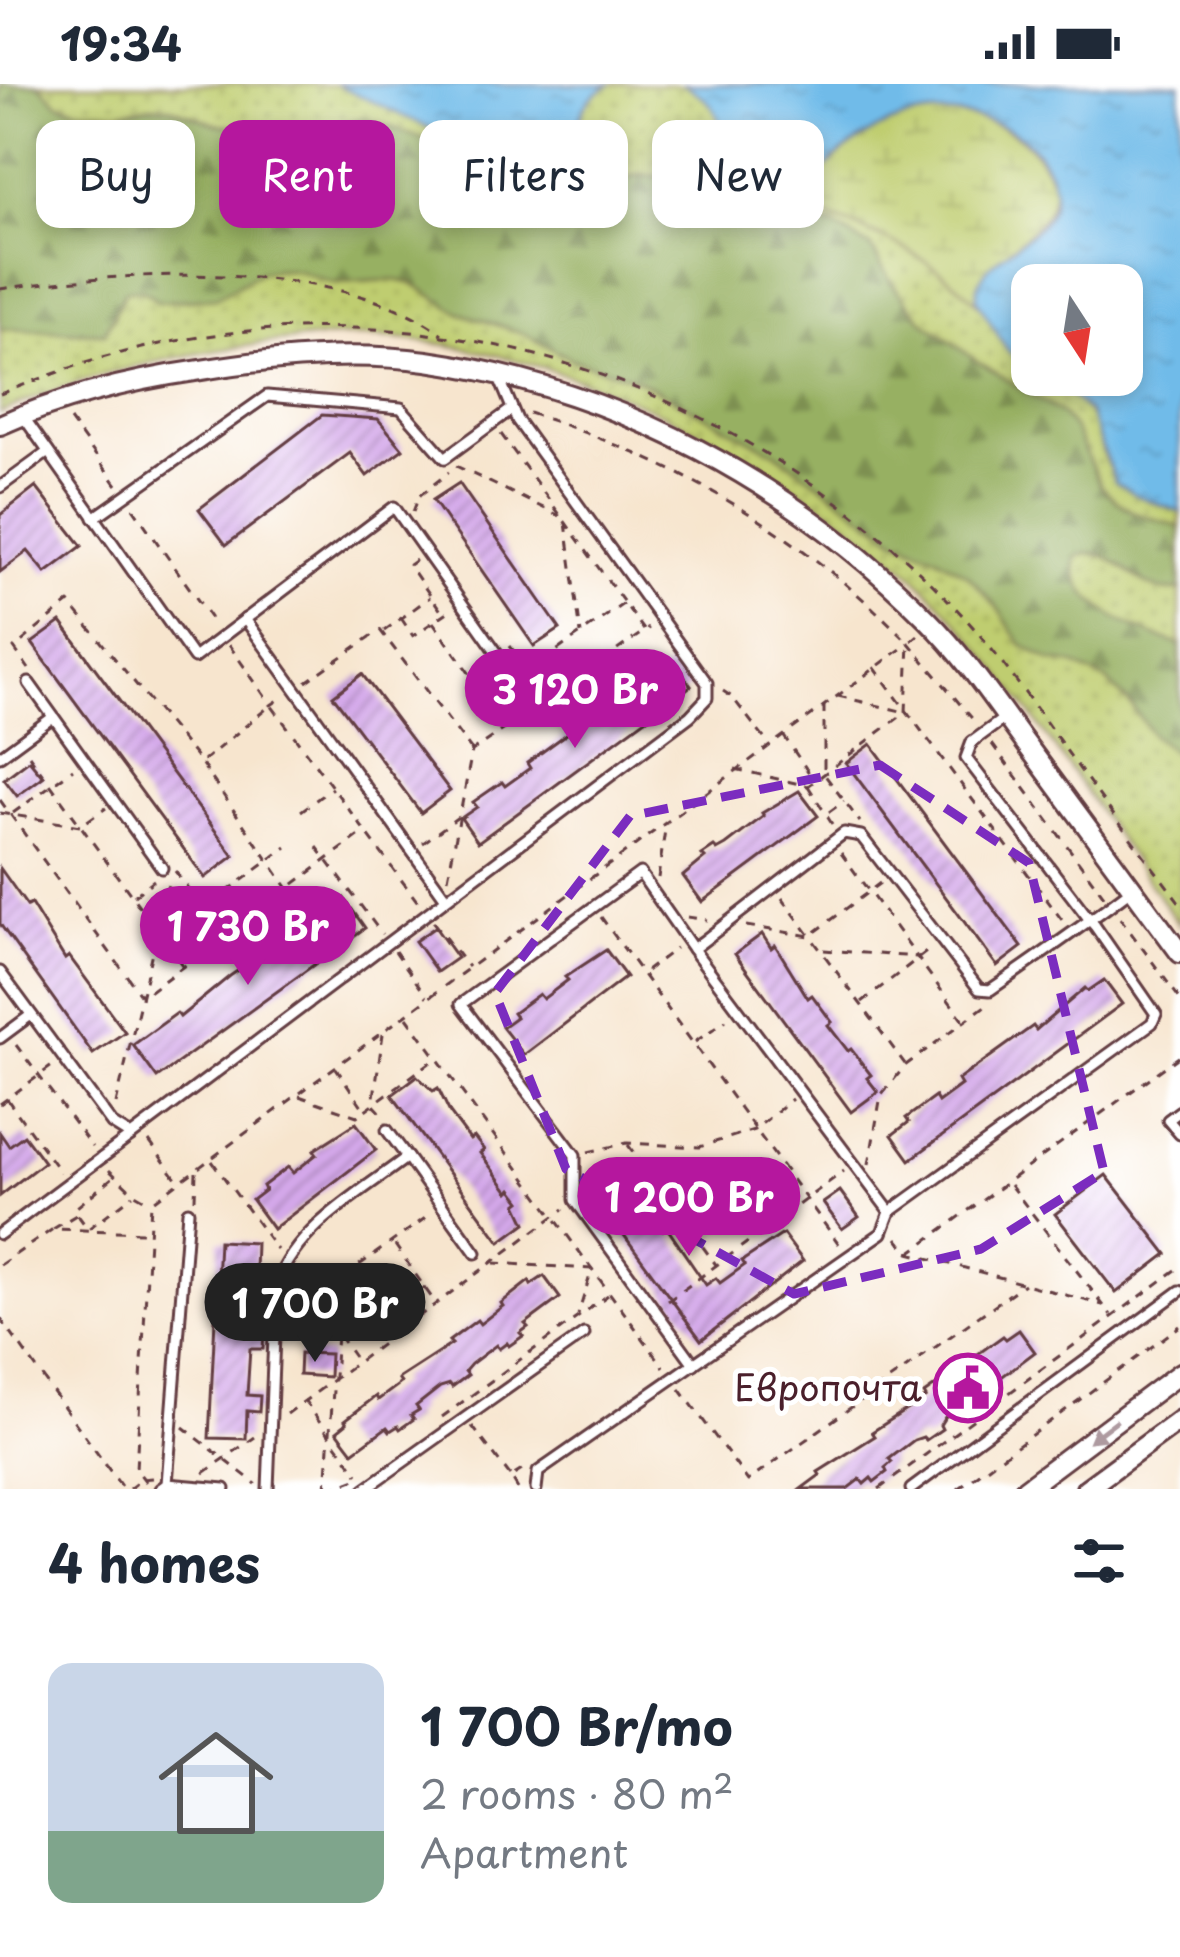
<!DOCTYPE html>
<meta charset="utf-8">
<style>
body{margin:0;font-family:"Playpen Sans",sans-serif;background:#f2f2f3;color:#1f2937;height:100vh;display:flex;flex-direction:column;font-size:45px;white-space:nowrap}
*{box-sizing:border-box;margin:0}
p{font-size:39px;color:#747a83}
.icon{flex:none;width:66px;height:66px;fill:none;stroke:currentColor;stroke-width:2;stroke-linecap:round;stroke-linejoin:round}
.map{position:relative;height:1405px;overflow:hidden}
.panel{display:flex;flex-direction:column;background:#fff;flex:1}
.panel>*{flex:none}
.top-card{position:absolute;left:36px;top:36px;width:1110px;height:108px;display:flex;gap:24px}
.needle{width:78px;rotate:168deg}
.controls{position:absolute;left:1011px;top:180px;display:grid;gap:24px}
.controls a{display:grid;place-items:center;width:132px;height:132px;border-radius:24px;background:#fff;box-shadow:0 6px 18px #0003;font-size:60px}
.price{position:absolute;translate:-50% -102px;padding:0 27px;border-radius:42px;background:#b5179e;color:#fff;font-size:39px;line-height:78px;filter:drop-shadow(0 3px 6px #0008)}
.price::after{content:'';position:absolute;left:50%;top:72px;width:36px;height:27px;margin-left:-18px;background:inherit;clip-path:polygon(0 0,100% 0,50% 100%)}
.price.active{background:#222;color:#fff}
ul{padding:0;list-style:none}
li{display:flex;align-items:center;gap:36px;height:300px;padding:0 48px}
li span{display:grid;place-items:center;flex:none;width:336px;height:240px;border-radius:24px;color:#555}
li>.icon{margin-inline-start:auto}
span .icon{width:144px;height:144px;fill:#fffc;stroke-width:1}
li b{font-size:51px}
h2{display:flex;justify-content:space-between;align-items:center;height:144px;padding:0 48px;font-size:51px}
.tag{padding:0 42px;border-radius:24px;background:#fff;box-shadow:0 6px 18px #0003;font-size:42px;line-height:108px}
.tag.active{background:#b5179e;color:#fff}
.status{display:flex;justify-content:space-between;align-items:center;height:84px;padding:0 60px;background:#fff;direction:ltr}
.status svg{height:33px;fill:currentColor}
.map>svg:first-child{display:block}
.grass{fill:url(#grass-dots);stroke:#84764d;stroke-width:3}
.forest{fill:url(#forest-firs);stroke:#706846;stroke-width:3}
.wetland{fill:url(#wetland-marsh);stroke:#84764d;stroke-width:3}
.water{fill:url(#water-ripples);stroke:#5d6d8a;stroke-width:3}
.building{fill:url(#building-hatch)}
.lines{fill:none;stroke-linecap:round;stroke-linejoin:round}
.service-casing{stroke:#643d43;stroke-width:15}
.minor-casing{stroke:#643d43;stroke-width:24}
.path{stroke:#643d43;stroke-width:3;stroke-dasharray:9 9;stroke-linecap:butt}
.service{stroke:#fff;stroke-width:9}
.minor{stroke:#fff;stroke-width:18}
.oneway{fill:#ae9aa0}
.marked{fill:none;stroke:#7b2cbf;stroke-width:9;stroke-dasharray:24 15;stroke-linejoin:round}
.labels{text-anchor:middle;stroke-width:10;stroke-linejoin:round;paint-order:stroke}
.poi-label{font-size:36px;fill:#4a1f2b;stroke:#fff;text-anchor:end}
</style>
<div class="status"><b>19:34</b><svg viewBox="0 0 49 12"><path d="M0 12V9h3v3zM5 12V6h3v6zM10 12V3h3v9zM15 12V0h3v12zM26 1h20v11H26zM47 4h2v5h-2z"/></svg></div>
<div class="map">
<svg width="1180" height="1405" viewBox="0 0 1180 1405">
<defs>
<pattern id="grass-dots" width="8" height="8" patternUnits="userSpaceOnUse" patternTransform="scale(3)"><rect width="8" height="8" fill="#bfcd6f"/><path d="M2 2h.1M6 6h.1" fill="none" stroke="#a6b060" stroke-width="1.8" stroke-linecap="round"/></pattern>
<pattern id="forest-firs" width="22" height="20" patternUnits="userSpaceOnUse" patternTransform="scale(3)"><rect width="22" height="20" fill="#97b062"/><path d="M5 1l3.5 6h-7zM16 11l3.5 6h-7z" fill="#7d8f51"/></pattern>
<pattern id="wetland-marsh" width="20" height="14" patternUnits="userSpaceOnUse" patternTransform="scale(3)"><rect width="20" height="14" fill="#bfcd6f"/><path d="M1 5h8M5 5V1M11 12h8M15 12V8" fill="none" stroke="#a6b060"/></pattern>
<pattern id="water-ripples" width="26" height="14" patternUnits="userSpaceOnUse" patternTransform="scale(3)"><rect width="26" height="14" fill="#70bbe9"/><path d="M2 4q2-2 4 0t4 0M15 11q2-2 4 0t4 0" fill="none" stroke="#62a0c8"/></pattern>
<pattern id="building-hatch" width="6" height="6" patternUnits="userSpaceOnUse" patternTransform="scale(3)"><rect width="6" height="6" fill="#d4a8ea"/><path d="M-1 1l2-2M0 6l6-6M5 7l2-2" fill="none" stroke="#ae88be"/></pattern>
</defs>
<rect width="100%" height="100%" fill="#fff"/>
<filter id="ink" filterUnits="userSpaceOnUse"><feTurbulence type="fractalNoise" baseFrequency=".00833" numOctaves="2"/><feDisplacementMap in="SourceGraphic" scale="24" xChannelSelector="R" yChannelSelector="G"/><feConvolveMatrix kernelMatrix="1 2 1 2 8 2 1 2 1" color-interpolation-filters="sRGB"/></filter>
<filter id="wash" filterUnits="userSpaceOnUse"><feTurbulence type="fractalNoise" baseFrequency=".004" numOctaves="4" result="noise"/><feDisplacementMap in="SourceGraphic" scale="48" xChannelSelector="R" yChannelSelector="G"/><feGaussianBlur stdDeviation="2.7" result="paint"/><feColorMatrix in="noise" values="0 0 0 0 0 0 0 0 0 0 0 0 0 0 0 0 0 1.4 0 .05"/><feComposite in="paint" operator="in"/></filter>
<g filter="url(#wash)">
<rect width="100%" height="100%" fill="#f7e5ce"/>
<path class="grass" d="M0 0C82 0 165 0 247 0 275 0 312 0 339 1 402 20 467 75 534 79 582 82 567 11 610 0 621 0 636 0 647 0 658 0 673 0 683 1 755 20 690 104 763 113L878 45 1007 266C1030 290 1060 298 1083 322 1094 335 1098 350 1102 366 1113 407 1143 415 1180 428V841C1095 728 1023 602 923 501 885 463 817 416 770 388 656 318 524 264 388 254 323 249 255 260 190 271 126 283 59 301 0 329Z"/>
<path class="forest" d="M0 0H39L58 19 79 25 118 28 154 22 172 24 216 40 300 50 364 34 441 61 510 98 538 105H569L634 92H662L691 99 740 123 833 142 871 163 890 197 923 237 977 277 1059 328 1074 345 1101 402 1116 417 1133 428 1180 443V506C1135 514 1115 455 1076 473 1065 521 1144 549 1180 561V673L1153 652 1132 622 1107 597 1072 580 1051 577 1021 560 997 523 968 491 934 471 898 456 776 369 632 293 573 276 520 248 459 229 414 200 395 196 333 199 298 187 278 185 261 188 215 214 157 218C147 206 141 203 125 207L105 249 0 245Z"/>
<path class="wetland" d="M924 29C982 29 1035 44 1054 104 1052 157 963 176 981 223 917 156 849 139 763 113 804 113 809 98 837 73 860 51 892 34 924 29Z"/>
<g class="water">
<path d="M336 0H611C566 22 587 53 560 72 526 98 376 18 336 0Z"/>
<path d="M682 0H1180V428L1138 412 1115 398 1089 329 1069 310 1036 291H1122V201H1032V288L1007 266 977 216C972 168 1053 159 1054 110 1054 86 1035 62 1016 49 1001 39 983 35 965 32 919 24 882 38 845 66 815 89 798 122 753 112 696 99 756 34 682 0Z"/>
</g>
<g id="blocks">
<g class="building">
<path d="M322 331 378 335 403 365 367 392 350 369 226 461 199 425Z"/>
<path d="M459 399 560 545 534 562 433 416Z"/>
<path d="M36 403 82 462 46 489 28 467 0 488V431Z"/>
<path d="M61 538 234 772 205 794 32 559Z"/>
<path d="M674 579 691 602 478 758 461 734 477 723 473 718 502 698 505 702 530 684 527 679 601 625 604 630 628 612 625 607 655 585 658 590Z"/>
<path d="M362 590 450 707 421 729 333 612Z"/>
<path d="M871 660 1022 863 997 882 846 679Z"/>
<path d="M29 676 43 693 17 712 4 695Z"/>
<path d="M799 707 818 732 702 818 683 792 705 774 702 771 714 763 717 766 726 761 764 732 762 729Z"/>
<path d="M0 784 27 822 31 820 65 875 69 872 125 948 93 970 0 840Z"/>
<path d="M344 814 365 844 157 994 133 961 177 929 180 933 230 892Z"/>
<path d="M435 843 457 874 437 888 415 857Z"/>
<path d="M762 850 771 864 775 861 808 914 812 911 832 938 828 941 848 967 851 965 871 991 867 994 878 1008 851 1028 735 870Z"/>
<path d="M606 866 626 893 524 971 502 943 516 933 513 929 539 910 543 915 568 896 565 893Z"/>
<path d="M1104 896 1122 920 910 1076 892 1051 909 1038 906 1034 935 1013 938 1018 961 1001 958 996 1033 942 1036 946 1085 904 1088 907Z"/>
<path d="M417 992 433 1007 438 1004 450 1029 470 1056 474 1053 484 1066 480 1069 509 1108 512 1105 521 1117 517 1120 526 1139 500 1158 392 1011Z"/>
<path d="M356 1039 376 1066 273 1145 252 1116 265 1106 263 1102 288 1083 293 1089 317 1070 314 1066Z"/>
<path d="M0 1049 9 1062 24 1051 44 1078 0 1112Z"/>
<path d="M617 1081 627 1094 631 1092 650 1117 644 1122 663 1146 667 1144 706 1201 716 1194 720 1199 745 1181 742 1177 783 1150 803 1177 701 1256 588 1102Z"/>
<path d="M1106 1091 1167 1170 1116 1209 1055 1130Z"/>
<path d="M840 1107 859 1133 842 1145 823 1119Z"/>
<path d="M219 1157 256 1159 255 1188 267 1189V1205L253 1204 251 1249H264L263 1265H250L247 1311 260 1312 259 1328 247 1327 246 1355 209 1354Z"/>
<path d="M544 1192 560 1214 525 1240 528 1243 520 1249 523 1252 509 1262 507 1259 499 1265 496 1261 471 1280 465 1287 468 1291 452 1303 450 1300 440 1303 416 1322 419 1326 411 1331 414 1335 400 1345 398 1342 390 1347 387 1343 353 1368 337 1347 347 1339 345 1336 376 1312 378 1316 401 1299 398 1295 452 1260 449 1257 477 1236 480 1240 503 1222 501 1219 529 1197 531 1201Z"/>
<path d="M1019 1246 1035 1268 1000 1294 1002 1297 995 1303 997 1306 983 1316 981 1313 974 1319 970 1314 945 1333 940 1341 942 1345 926 1356 923 1353 914 1356 889 1375 892 1378 885 1384 887 1388 874 1398 871 1394 864 1400 860 1395 847 1405H801L820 1391 818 1388 875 1352 872 1348 926 1313 924 1310 952 1290 954 1293 978 1276 975 1272 1003 1252 1006 1255Z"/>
<path d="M300 1269 330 1270 329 1293 299 1291Z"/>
</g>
</g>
</g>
<g filter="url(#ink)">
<use href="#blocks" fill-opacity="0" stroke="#643d43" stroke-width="3"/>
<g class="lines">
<defs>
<g id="service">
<path d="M23 332 194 574 394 423 498 570"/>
<path d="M0 403 48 368"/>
<path d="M94 434 267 312 401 324 445 374 512 325"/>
<path d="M245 535 445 813"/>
<path d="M29 599 162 784"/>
<path d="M1006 633 972 658 966 674 1090 836 1095 842 1156 930 1152 939 890 1128 693 865 844 749 861 752 979 905 990 906C1038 873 1086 840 1132 805"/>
<path d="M0 672 53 633"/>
<path d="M693 865 640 789 461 920 575 1071V1116L694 1280"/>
<path d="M0 888 112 1040 131 1052 690 632 707 614V599L517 336 498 291"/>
<path d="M0 954 31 931"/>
<path d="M1180 1027 1168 1036 1180 1050"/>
<path d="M387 1046 407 1073"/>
<path d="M0 1150 131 1052"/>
<path d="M167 1400 188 1127"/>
<path d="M160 1405 167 1400 225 1405"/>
<path d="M268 1405 276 1201C298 1142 359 1110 407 1073L476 1169"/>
<path d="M365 1405 584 1250"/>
<path d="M536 1405 538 1388 882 1149 890 1128"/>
<path d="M911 1405 1180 1207"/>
</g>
<g id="minor">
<path d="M0 341C64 312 132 296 201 286 275 274 352 267 427 277 618 304 793 400 928 536 966 574 997 621 1029 664 1079 732 1130 801 1180 869"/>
<path d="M1025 1405 1180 1289"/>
<path d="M1086 1405 1180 1336"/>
</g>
</defs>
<use href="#service" class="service-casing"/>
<use href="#minor" class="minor-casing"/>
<g class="path">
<path d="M0 205C122 187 340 174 442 250"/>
<path d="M0 310C42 294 85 277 129 267 432 194 734 295 949 517 991 560 1025 609 1061 659 1099 713 1140 766 1180 819"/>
<path d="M529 329C677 377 796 445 907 557"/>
<path d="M70 336 117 401"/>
<path d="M501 350 644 546"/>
<path d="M456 382 560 432"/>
<path d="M133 424 214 539"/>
<path d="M413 428 419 412 449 388"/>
<path d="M566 439 581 550"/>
<path d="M416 476 409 481 444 531"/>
<path d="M401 534 413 552 452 525"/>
<path d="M433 538 506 641"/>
<path d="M384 547 430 513"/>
<path d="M229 561 271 621 283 613"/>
<path d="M510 562 548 614"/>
<path d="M874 583 1065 840"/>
<path d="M29 585 14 564 69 519 201 679 289 806"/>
<path d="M528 587 623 520"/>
<path d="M476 596 493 584"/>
<path d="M306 598 380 546 472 667"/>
<path d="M723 607 732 613 767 658"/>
<path d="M838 612 905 628"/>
<path d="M824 621V690L860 738"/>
<path d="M783 651 814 696"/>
<path d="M992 660 1104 812"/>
<path d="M29 671 182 881"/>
<path d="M203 677 271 621 420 821"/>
<path d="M735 685 808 702 906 628 909 559 918 551"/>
<path d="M808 702 832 740"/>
<path d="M0 716 142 913 364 748"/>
<path d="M301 727 332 704"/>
<path d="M829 728 844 717"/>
<path d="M0 729 80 742 106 724"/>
<path d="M13 729 73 685"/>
<path d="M423 759 458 733"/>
<path d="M317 763 382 850"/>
<path d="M841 769 963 936"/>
<path d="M175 787 224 853"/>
<path d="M448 794 472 667 649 544"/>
<path d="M658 794 666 739"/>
<path d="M134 812 154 796"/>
<path d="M782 814 905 980"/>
<path d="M601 833 839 1160"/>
<path d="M687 833 707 836"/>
<path d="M1120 834 1180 915"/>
<path d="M433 838 468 883"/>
<path d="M746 842 810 852 880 799"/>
<path d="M155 861 287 763"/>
<path d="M824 866 917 873"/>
<path d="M395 867 427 913"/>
<path d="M646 887 676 864"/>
<path d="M862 918 930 865"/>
<path d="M407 933 664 1283"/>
<path d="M383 950 373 1020 384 1032"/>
<path d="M695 958 726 936"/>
<path d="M16 961 92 1063"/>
<path d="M336 984 364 1025"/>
<path d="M299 1012 357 1032 435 975"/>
<path d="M7 1015 60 1088"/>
<path d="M0 1020 52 982"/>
<path d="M116 1020 169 796"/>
<path d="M149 1057 179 1098"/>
<path d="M628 1061 717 1182"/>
<path d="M588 1068 627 1059 699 1063 754 1046 792 1015"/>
<path d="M212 1077 277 1166"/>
<path d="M869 1080 881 1011 906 981 989 919"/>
<path d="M109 1086 135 1110 151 1119"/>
<path d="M112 1094 77 1123V1130L88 1145 133 1111"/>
<path d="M1010 1101 1111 1231"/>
<path d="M195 1115 196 1088"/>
<path d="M53 1145 76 1131"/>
<path d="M897 1154 909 1169 1103 1221"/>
<path d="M395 1161 434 1217"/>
<path d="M910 1169 1180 972"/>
<path d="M494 1179 592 1185 578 1231"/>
<path d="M0 1181 53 1145 143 1148"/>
<path d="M297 1191 426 1205"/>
<path d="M297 1193 354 1273"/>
<path d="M668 1217 844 1087"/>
<path d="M0 1234 123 1405"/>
<path d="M680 1305 748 1397 1024 1200"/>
<path d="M304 1316 358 1390"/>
<path d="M287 1330 564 1125"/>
<path d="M442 1333 608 1211"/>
<path d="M472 1342 510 1392"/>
<path d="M183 1343 256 1400"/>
<path d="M204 1389 255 1353"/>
<path d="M146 1398 136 1385 151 1119 909 559 975 638"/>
<path d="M129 1405 142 1395 152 1394"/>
<path d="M326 1405 341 1194 431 1130"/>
<path d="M330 1405 356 1395"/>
<path d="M518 1405 511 1393 525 1384"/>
<path d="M879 1405 1180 1183"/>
<path d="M958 1405 1180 1242"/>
</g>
<use href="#service" class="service"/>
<use href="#minor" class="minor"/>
</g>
<defs><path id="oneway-solid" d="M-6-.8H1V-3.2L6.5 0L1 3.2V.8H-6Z" transform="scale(3)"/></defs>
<use class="oneway" href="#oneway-solid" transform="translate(1103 1347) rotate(143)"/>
</g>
<path class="marked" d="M880 681 1029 779 1104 1088 981 1165 794 1210 566 1085 495 909 630 732Z"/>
<defs>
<symbol id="civic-ring" viewBox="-11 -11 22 22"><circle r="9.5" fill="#fff" stroke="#b5179e" stroke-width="1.5"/><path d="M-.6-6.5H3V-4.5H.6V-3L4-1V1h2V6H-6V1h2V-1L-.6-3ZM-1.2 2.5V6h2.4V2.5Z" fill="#b5179e"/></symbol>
</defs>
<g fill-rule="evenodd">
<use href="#civic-ring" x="930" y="1266" width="76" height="76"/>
</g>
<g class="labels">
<g class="poi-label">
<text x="922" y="1317">Европочта</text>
</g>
</g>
</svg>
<div class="controls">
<a><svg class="needle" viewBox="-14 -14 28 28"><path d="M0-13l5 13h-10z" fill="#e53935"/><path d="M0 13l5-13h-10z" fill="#747a83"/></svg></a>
</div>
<b class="price" style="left:575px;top:667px">3 120 Br</b>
<b class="price" style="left:248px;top:904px">1 730 Br</b>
<b class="price" style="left:689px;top:1175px">1 200 Br</b>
<b class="price active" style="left:315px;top:1281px">1 700 Br</b>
<div class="top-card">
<a class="tag">Buy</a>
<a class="tag active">Rent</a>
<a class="tag">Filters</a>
<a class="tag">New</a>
</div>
</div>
<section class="panel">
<h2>4 homes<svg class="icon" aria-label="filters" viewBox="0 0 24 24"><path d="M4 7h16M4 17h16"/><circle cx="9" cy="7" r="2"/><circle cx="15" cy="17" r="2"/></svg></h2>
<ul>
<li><span style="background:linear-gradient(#c9d6e8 70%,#7fa58c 0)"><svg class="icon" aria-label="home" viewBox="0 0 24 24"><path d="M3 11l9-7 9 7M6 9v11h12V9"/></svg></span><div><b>1 700 Br/mo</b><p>2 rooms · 80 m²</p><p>Apartment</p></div></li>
</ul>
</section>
